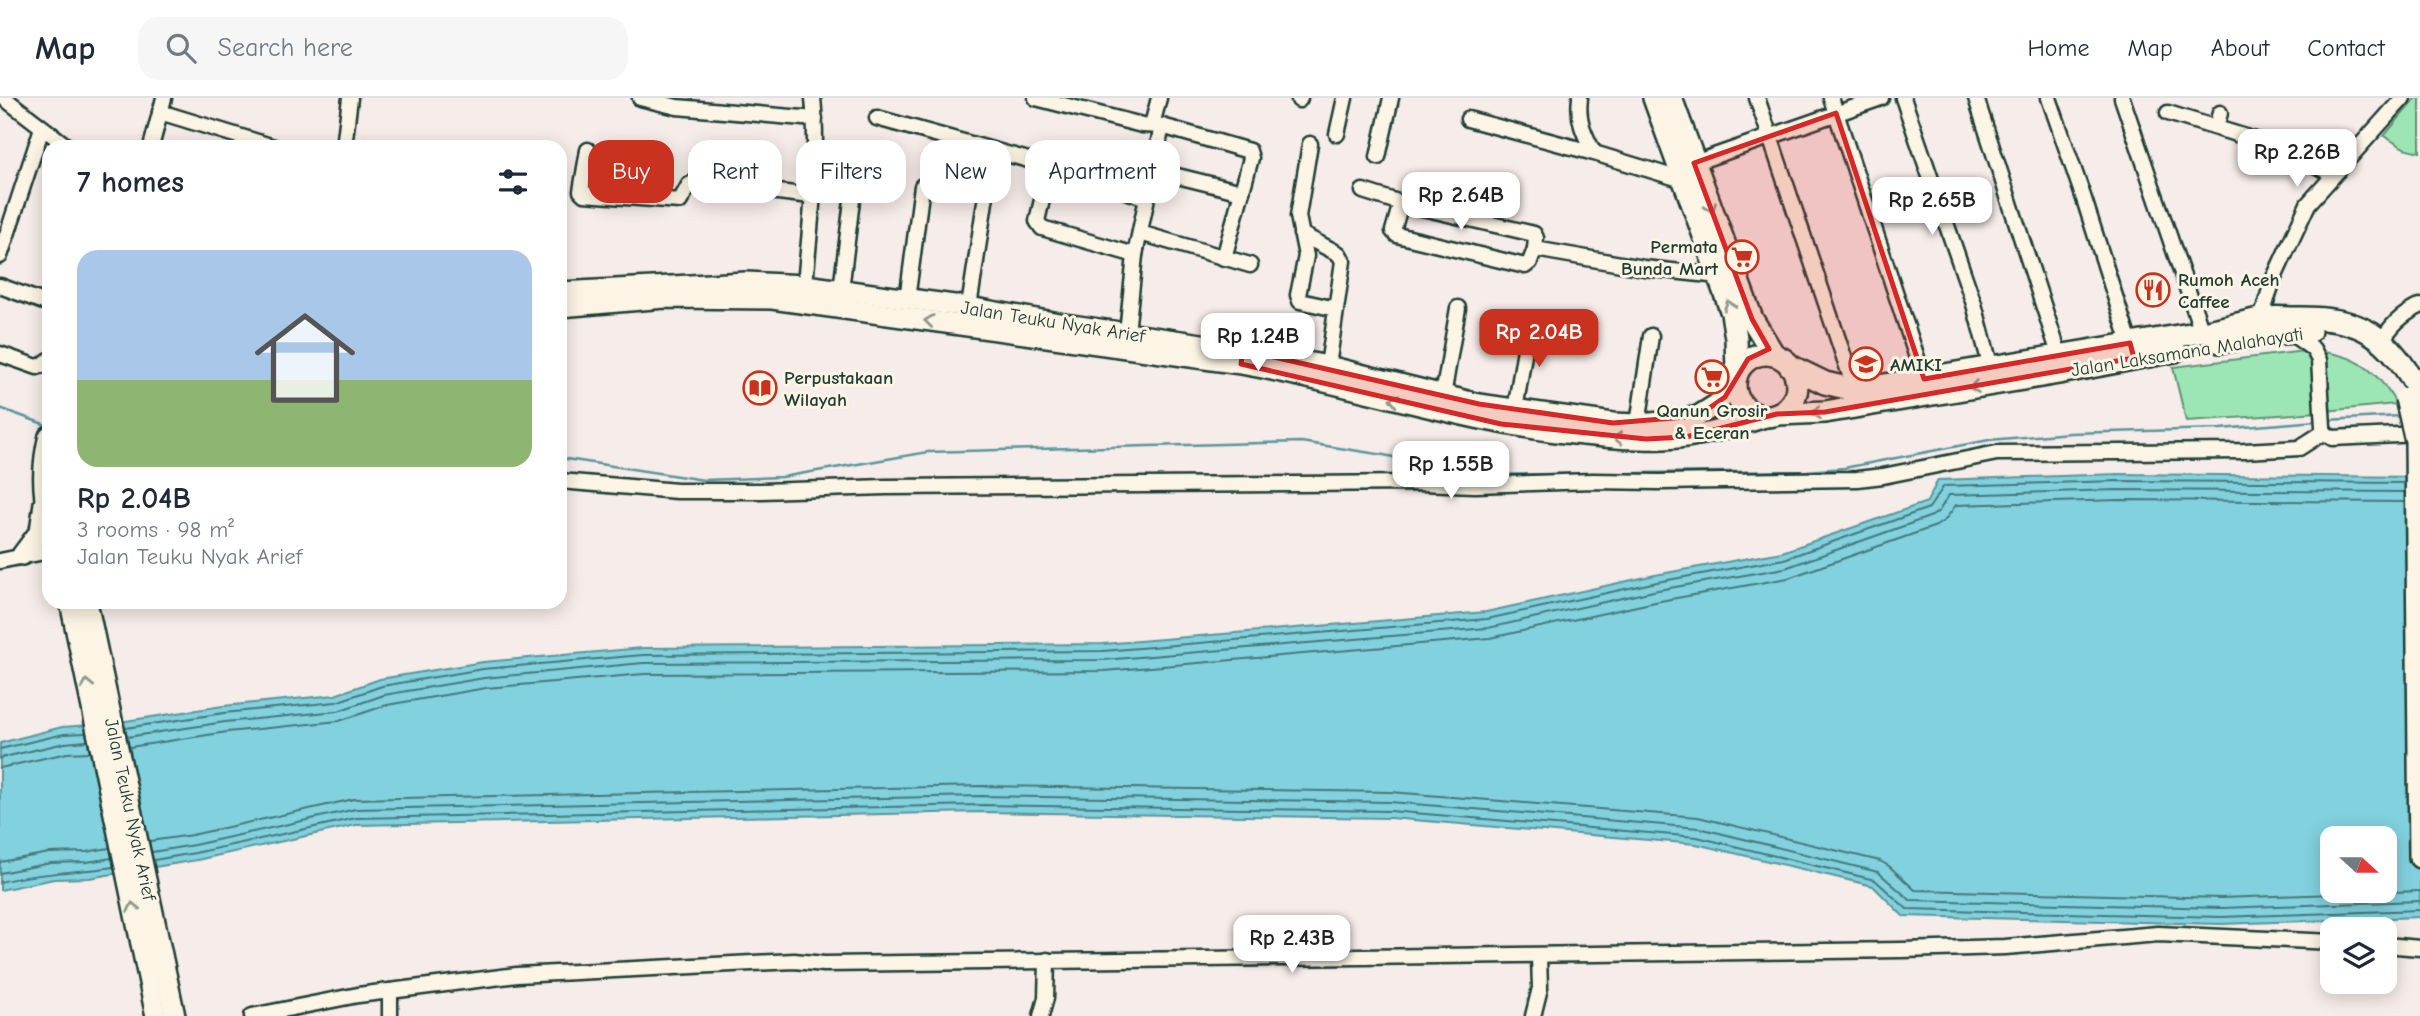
<!DOCTYPE html>
<meta charset="utf-8">
<style>
body{margin:0;font-family:"Comic Neue",sans-serif;background:#f6f6f7;color:#1f2937;height:100vh;display:flex;flex-direction:column;font-size:26px;white-space:nowrap}
*{box-sizing:border-box;margin:0}
p{font-size:23px;color:#747a83}
.icon{flex:none;width:38px;height:38px;fill:none;stroke:currentColor;stroke-width:2;stroke-linecap:round;stroke-linejoin:round}
.map{position:relative;flex:1;overflow:hidden}
.drawer{position:absolute;left:42px;top:42px;width:525px;height:469px;display:flex;flex-direction:column;background:#fff;border-radius:21px;box-shadow:0 4px 18px #0003}
.drawer>*{flex:none}
.top-card{position:absolute;left:588px;top:42px;width:665px;height:63px;display:flex;gap:14px}
.needle{width:46px;rotate:111deg}
.buttons{position:absolute;left:2320px;top:728px;display:grid;gap:14px}
.buttons a{display:grid;place-items:center;width:77px;height:77px;border-radius:14px;background:#fff;box-shadow:0 4px 18px #0003;font-size:35px}
.price{position:absolute;translate:-50% -60px;padding:0 16px;border-radius:14px;background:#fff;color:#222;font-size:23px;line-height:46px;filter:drop-shadow(0 2px 4px #0008)}
.price::after{content:'';position:absolute;left:50%;top:42px;width:21px;height:16px;margin-left:-10px;background:inherit;clip-path:polygon(0 0,100% 0,50% 100%)}
.price.current{background:#c8321e;color:#fff}
ul{padding:0;list-style:none}
li{display:grid;align-content:center;gap:14px;height:371px;padding:0 35px}
li span{display:grid;place-items:center;height:217px;border-radius:21px;color:#555}
li>.icon{margin-inline-start:auto}
span .icon{width:126px;height:126px;fill:#fffc;stroke-width:1}
li b{font-size:30px}
h2{display:flex;justify-content:space-between;align-items:center;height:84px;padding:0 35px;font-size:30px}
.tag{padding:0 24px;border-radius:21px;background:#fff;box-shadow:0 4px 18px #0003;font-size:24px;line-height:63px}
.tag.current{background:#c8321e;color:#fff}
header{display:flex;align-items:center;gap:42px;box-sizing:border-box;height:98px;padding:0 35px;background:#fff;border-bottom:2px solid #e0e1e3}
header strong{font-size:33px}
nav{display:flex;gap:38px;margin-inline-start:auto;font-size:24px}
.search{width:490px;height:63px;background:#f6f6f7;display:flex;align-items:center;gap:18px;box-sizing:border-box;padding:0 24px;border-radius:21px;color:#747a83;font-size:26px}
.map>svg:first-child{display:block}
.green{fill:#9ce6b5;stroke:#5e9274;stroke-width:2}
.water{fill:#82d1df;stroke:#5a969b;stroke-width:2;fill-rule:evenodd}
.lines{fill:none;stroke-linecap:round;stroke-linejoin:round}
.shore{stroke:#477878;stroke-width:2}
.stream{stroke:#5a969b;stroke-width:2.5}
.minor-casing{stroke:#1f3d34;stroke-width:19}
.major-casing{stroke:#1f3d34;stroke-width:24}
.highway-casing{stroke:#1f3d34;stroke-width:26}
.minor{stroke:#fcf5e5;stroke-width:14}
.major{stroke:#fcf5e5;stroke-width:19}
.highway{stroke:#fcf5e5;stroke-width:21}
.highway-bridge-casing{stroke:#1f3d34;stroke-width:26;stroke-linecap:butt}
.highway-bridge{stroke:#fcf5e5;stroke-width:21}
.oneway{stroke:#8e998c}
.marked{fill:#d62828;fill-opacity:0.2;stroke:#d62828;stroke-width:5;stroke-linejoin:round}
.labels{text-anchor:middle;stroke-width:6;stroke-linejoin:round;paint-order:stroke}
.poi-label{font-size:19px;font-weight:bold;fill:#1f3d34;stroke:#fcf5e5;text-anchor:start}
.street-label{font-size:19px;fill:#1f3d34;stroke:#fcf5e5}
</style>
<header>
<strong>Map</strong>
<div class="search"><svg class="icon" aria-label="search" viewBox="0 0 24 24"><circle cx="10" cy="10" r="6"/><path d="M15 15l6 6"/></svg>Search here</div>
<nav><a>Home</a><a>Map</a><a>About</a><a>Contact</a></nav>
</header>
<div class="map">
<svg width="2420" height="918" viewBox="0 0 2420 918">
<rect width="100%" height="100%" fill="#f6ece9"/>
<filter id="ink" filterUnits="userSpaceOnUse"><feTurbulence type="fractalNoise" baseFrequency=".0143" numOctaves="2"/><feDisplacementMap in="SourceGraphic" scale="14" xChannelSelector="R" yChannelSelector="G"/><feConvolveMatrix kernelMatrix="1 2 1 2 8 2 1 2 1" color-interpolation-filters="sRGB"/></filter>
<g filter="url(#ink)">
<g class="green">
<path d="M2416 0H2420V54L2404 50 2384 38Z"/>
<path d="M2304 253C2349 253 2375 267 2396 306L2295 316 2186 323 2173 269Z"/>
</g>
<path class="water" d="M2118 376 2420 379V819L2221 826 1903 818 1873 788 1696 746 1390 720 982 714 356 727 197 762 89 780 54 781 0 792V645L62 629 106 626 223 608 335 597 380 581 483 564 643 550 1103 546 1486 514 1655 477 1782 454 1927 404 1938 382ZM2333 740H2385V793H2333Z"/>
<g class="lines">
<g class="shore">
<path d="M126 630 224 615 336 604 382 588 483 571 643 557 1103 553 1487 521 1657 484 1784 461 1929 410 1944 388 2118 383 2404 385"/>
<path d="M127 639 225 624 338 613 384 597 484 580 643 565 1103 562 1488 530 1658 492 1785 470 1932 418 1939 413 1949 397 2118 392 2404 394"/>
<path d="M130 649 227 634 339 623 387 607 486 590 644 576 1104 573 1490 540 1660 503 1788 480 1936 428 1945 422 1956 407 2119 402 2404 404"/>
<path d="M0 651 64 636 86 635"/>
<path d="M0 660 65 645 87 643"/>
<path d="M0 670 67 655 89 654"/>
<path d="M150 743 192 737 354 701 983 688 1391 694 1698 719 1880 763 1889 768 1915 792 2221 800 2420 793"/>
<path d="M152 754 194 747 356 711 982 698 1390 704 1699 730 1878 774 1910 802 2221 810 2420 803"/>
<path d="M154 762 195 755 356 720 982 707 1390 713 1697 739 1875 782 1907 811 2221 819 2420 812"/>
<path d="M0 764 49 755 86 754 109 750"/>
<path d="M0 775 51 765 87 764 112 760"/>
<path d="M0 784C38 774 75 775 113 769"/>
</g>
<g class="stream">
<path d="M0 310 49 328"/>
<path d="M2327 322 2401 318"/>
<path d="M560 360 704 382 782 379 928 354 1301 344 1384 357 1473 377 1807 373 1844 370 1989 342 2070 335 2220 331 2317 323"/>
</g>
<defs>
<g id="minor">
<path d="M4 0 68 49"/>
<path d="M640 0 677 9 815 21"/>
<path d="M1036 0 1142 27 1162 28 1249 53 1251 60 1224 160"/>
<path d="M1580 0C1577 22 1584 36 1594 55"/>
<path d="M1757 0 1855 292"/>
<path d="M1831 0 1924 281"/>
<path d="M1903 0 1974 206 1991 270"/>
<path d="M1976 0 2060 259"/>
<path d="M2049 0 2084 101 2133 255"/>
<path d="M2122 0 2202 234"/>
<path d="M1299 2 1300 0"/>
<path d="M160 14 274 49"/>
<path d="M2168 15 2288 52 2333 77"/>
<path d="M877 20 1050 68 1147 100"/>
<path d="M1468 21 1594 55 1683 82"/>
<path d="M1152 27 1159 0"/>
<path d="M2216 29 2220 15"/>
<path d="M1337 36 1345 0"/>
<path d="M1310 46 1298 118 1306 158 1298 197 1300 203 1336 211"/>
<path d="M151 49 164 0"/>
<path d="M344 49 350 0"/>
<path d="M588 52 581 93 584 96 680 103 689 87 695 84 811 98"/>
<path d="M1378 59 1391 0"/>
<path d="M1694 65 1881 0"/>
<path d="M814 68 849 73 855 78 841 192"/>
<path d="M1050 68 1037 123 1042 130 1135 157"/>
<path d="M1153 72 1242 94"/>
<path d="M1363 93 1401 105 1534 136 1536 140 1535 151 1644 170 1719 178"/>
<path d="M1401 105 1393 133 1397 137 1525 168 1530 164 1535 151"/>
<path d="M1140 135 1250 167"/>
<path d="M1301 136 1339 156 1343 163 1328 268"/>
<path d="M0 158 42 30"/>
<path d="M805 187C810 126 819 61 813 0"/>
<path d="M0 188 49 206"/>
<path d="M907 202 922 88"/>
<path d="M969 209 988 84"/>
<path d="M2261 220 2273 182 2308 106 2403 0"/>
<path d="M2289 234 2313 251 2319 262 2323 329 2324 334 2332 340 2420 336"/>
<path d="M1127 235 1135 157 1162 28"/>
<path d="M2382 244C2390 227 2403 216 2420 208"/>
<path d="M0 256 37 269 43 267 49 262"/>
<path d="M1443 298 1458 210"/>
<path d="M1515 312 1529 226"/>
<path d="M1638 326 1651 238"/>
<path d="M560 383 677 393H761L886 389 1420 385 1475 387 1593 383 1659 384 1857 381 1883 378 1997 355 2244 353 2299 350 2324 334"/>
<path d="M0 463 49 453"/>
<path d="M2385 847 2420 850"/>
<path d="M390 893V918"/>
<path d="M252 918 358 897 517 877 794 863 824 866 1902 852 2005 849 2158 836 2333 844"/>
<path d="M1041 918 1046 900 1047 862"/>
<path d="M1533 918 1540 890 1539 858"/>
</g>
<g id="major">
<path d="M560 194 746 184 805 187 969 209 1065 226 1243 252 1328 268 1479 306 1613 325 1638 326 1674 323 1698 318 1717 306 1735 284"/>
<path d="M560 209 665 200 772 201 1241 266C1353 286 1460 324 1574 336 1611 340 1649 344 1686 339 1714 335 1741 327 1768 318"/>
<path d="M49 338C42 365 42 394 49 421"/>
<path d="M22 457 40 433 44 405"/>
<path d="M70 504 156 918"/>
<path d="M87 504 175 918"/>
</g>
<g id="highway">
<path d="M1654 0 1732 215 1736 240 1737 275"/>
<path d="M1671 0 1752 221 1774 257"/>
<path d="M2220 244 2281 235 2310 233"/>
<circle cx="1766" cy="287" r="31"/>
<path d="M1790 268 1825 285 1855 292 2202 234C2221 231 2240 225 2259 221 2271 218 2284 220 2296 220 2363 219 2388 237 2420 295"/>
<path d="M1777 316 1825 314 2059 275 2175 253"/>
<path d="M2416 343 2420 759"/>
</g>
</defs>
<use href="#minor" class="minor-casing"/>
<use href="#major" class="major-casing"/>
<use href="#highway" class="highway-casing"/>
<use href="#minor" class="minor"/>
<use href="#major" class="major"/>
<use href="#highway" class="highway"/>
<defs>
<path id="highway-bridge" d="M2406 300 2416 343"/>
</defs>
<use href="#highway-bridge" class="highway-bridge-casing"/>
<use href="#highway-bridge" class="highway-bridge"/>
</g>
<defs><path id="oneway-chevron" d="M-2-3.5L2.5 0L-2 3.5" fill="none" stroke-width="1.6" stroke-linecap="round" stroke-linejoin="round" transform="scale(1.75)"/></defs>
<g class="oneway">
<use href="#oneway-chevron" transform="translate(1711 110) rotate(70)"/>
<use href="#oneway-chevron" transform="translate(1729 207) rotate(-108)"/>
<use href="#oneway-chevron" transform="translate(929 223) rotate(-173)"/>
<use href="#oneway-chevron" transform="translate(1974 289) rotate(171)"/>
<use href="#oneway-chevron" transform="translate(1394 302) rotate(-166)"/>
<use href="#oneway-chevron" transform="translate(1816 315) rotate(173)"/>
<use href="#oneway-chevron" transform="translate(1618 340) rotate(-178)"/>
<use href="#oneway-chevron" transform="translate(87 586) rotate(-102)"/>
<use href="#oneway-chevron" transform="translate(133 809) rotate(-102)"/>
</g>
</g>
<path class="marked" d="M1836 15 1924 281 2130 245 2134 260 1825 314 1777 316 1686 339 1646 341 1501 326 1241 266 1243 252 1479 306 1613 325 1698 318 1725 299 1748 261 1769 251 1752 221 1694 65Z"/>
<defs>
<symbol id="supermarket-ring" viewBox="-11 -11 22 22"><circle r="9.5" fill="#fcf5e5" stroke="#c8321e" stroke-width="1.5"/><path d="M-6-5.5h2.5l.6 2H6L4.5 2H-2.5L-4.4-4H-6ZM-1.5 3.2a1.3 1.3 0 1 0 .1 0ZM3 3.2a1.3 1.3 0 1 0 .1 0Z" fill="#c8321e"/></symbol>
<symbol id="restaurant-ring" viewBox="-11 -11 22 22"><circle r="9.5" fill="#fcf5e5" stroke="#c8321e" stroke-width="1.5"/><path d="M-5-6h1v4h1v-4h1v4h1v-4h1v5L-1.5 .5V6h-2V.5L-5-1ZM5-6V6H3V1.5H1.5Q1.5-4 5-6Z" fill="#c8321e"/></symbol>
<symbol id="university-ring" viewBox="-11 -11 22 22"><circle r="9.5" fill="#fcf5e5" stroke="#c8321e" stroke-width="1.5"/><path d="M0-5L7-2L0 1L-7-2ZM-4 1L0 2.5L4 1V4Q0 6-4 4Z" fill="#c8321e"/></symbol>
<symbol id="library-ring" viewBox="-11 -11 22 22"><circle r="9.5" fill="#fcf5e5" stroke="#c8321e" stroke-width="1.5"/><path d="M-6-4Q-3-5.5-.7-3.5V5Q-3 3-6 4ZM6-4Q3-5.5 .7-3.5V5Q3 3 6 4Z" fill="#c8321e"/></symbol>
</defs>
<g fill-rule="evenodd">
<use href="#supermarket-ring" x="1723" y="140" width="38" height="38"/>
<use href="#restaurant-ring" x="2134" y="173" width="38" height="38"/>
<use href="#university-ring" x="1847" y="247" width="38" height="38"/>
<use href="#supermarket-ring" x="1693" y="260" width="38" height="38"/>
<use href="#library-ring" x="741" y="271" width="38" height="38"/>
</g>
<g class="labels">
<g class="poi-label">
<text x="1718" y="155" text-anchor="end">Permata<tspan x="1718" dy="22">Bunda Mart</tspan></text>
<text x="2178" y="188">Rumoh Aceh<tspan x="2178" dy="22">Caffee</tspan></text>
<text x="1890" y="273">AMIKI</text>
<text x="784" y="286">Perpustakaan<tspan x="784" dy="22">Wilayah</tspan></text>
<text x="1712" y="319" text-anchor="middle">Qanun Grosir<tspan x="1712" dy="22">&amp; Eceran</tspan></text>
</g>
<g class="street-label">
<text transform="translate(1053 223) rotate(9)" y="7">Jalan Teuku Nyak Arief</text>
<text transform="translate(2187 253) rotate(-9)" y="7">Jalan Laksamana Malahayati</text>
<text transform="translate(131 711) rotate(78)" y="7">Jalan Teuku Nyak Arief</text>
</g>
</g>
</svg>
<div class="buttons">
<a><svg class="needle" viewBox="-14 -14 28 28"><path d="M0-13l5 13h-10z" fill="#e53935"/><path d="M0 13l5-13h-10z" fill="#747a83"/></svg></a>
<a><svg class="icon" aria-label="layers" viewBox="0 0 24 24"><path d="M12 4l9 5-9 5-9-5zM3 14l9 5 9-5"/></svg></a>
</div>
<b class="price" style="left:2297px;top:91px">Rp 2.26B</b>
<b class="price" style="left:1461px;top:134px">Rp 2.64B</b>
<b class="price" style="left:1932px;top:139px">Rp 2.65B</b>
<b class="price current" style="left:1539px;top:271px">Rp 2.04B</b>
<b class="price" style="left:1258px;top:275px">Rp 1.24B</b>
<b class="price" style="left:1451px;top:403px">Rp 1.55B</b>
<b class="price" style="left:1292px;top:877px">Rp 2.43B</b>
<div class="top-card">
<a class="tag current">Buy</a>
<a class="tag">Rent</a>
<a class="tag">Filters</a>
<a class="tag">New</a>
<a class="tag">Apartment</a>
</div>
<section class="drawer">
<h2>7 homes<svg class="icon" aria-label="filters" viewBox="0 0 24 24"><path d="M4 7h16M4 17h16"/><circle cx="9" cy="7" r="2"/><circle cx="15" cy="17" r="2"/></svg></h2>
<ul>
<li><span style="background:linear-gradient(#a9c7e8 60%,#8fb573 0)"><svg class="icon" aria-label="home" viewBox="0 0 24 24"><path d="M3 11l9-7 9 7M6 9v11h12V9"/></svg></span><div><b>Rp 2.04B</b><p>3 rooms · 98 m²</p><p>Jalan Teuku Nyak Arief</p></div></li>
</ul>
</section>
</div>
